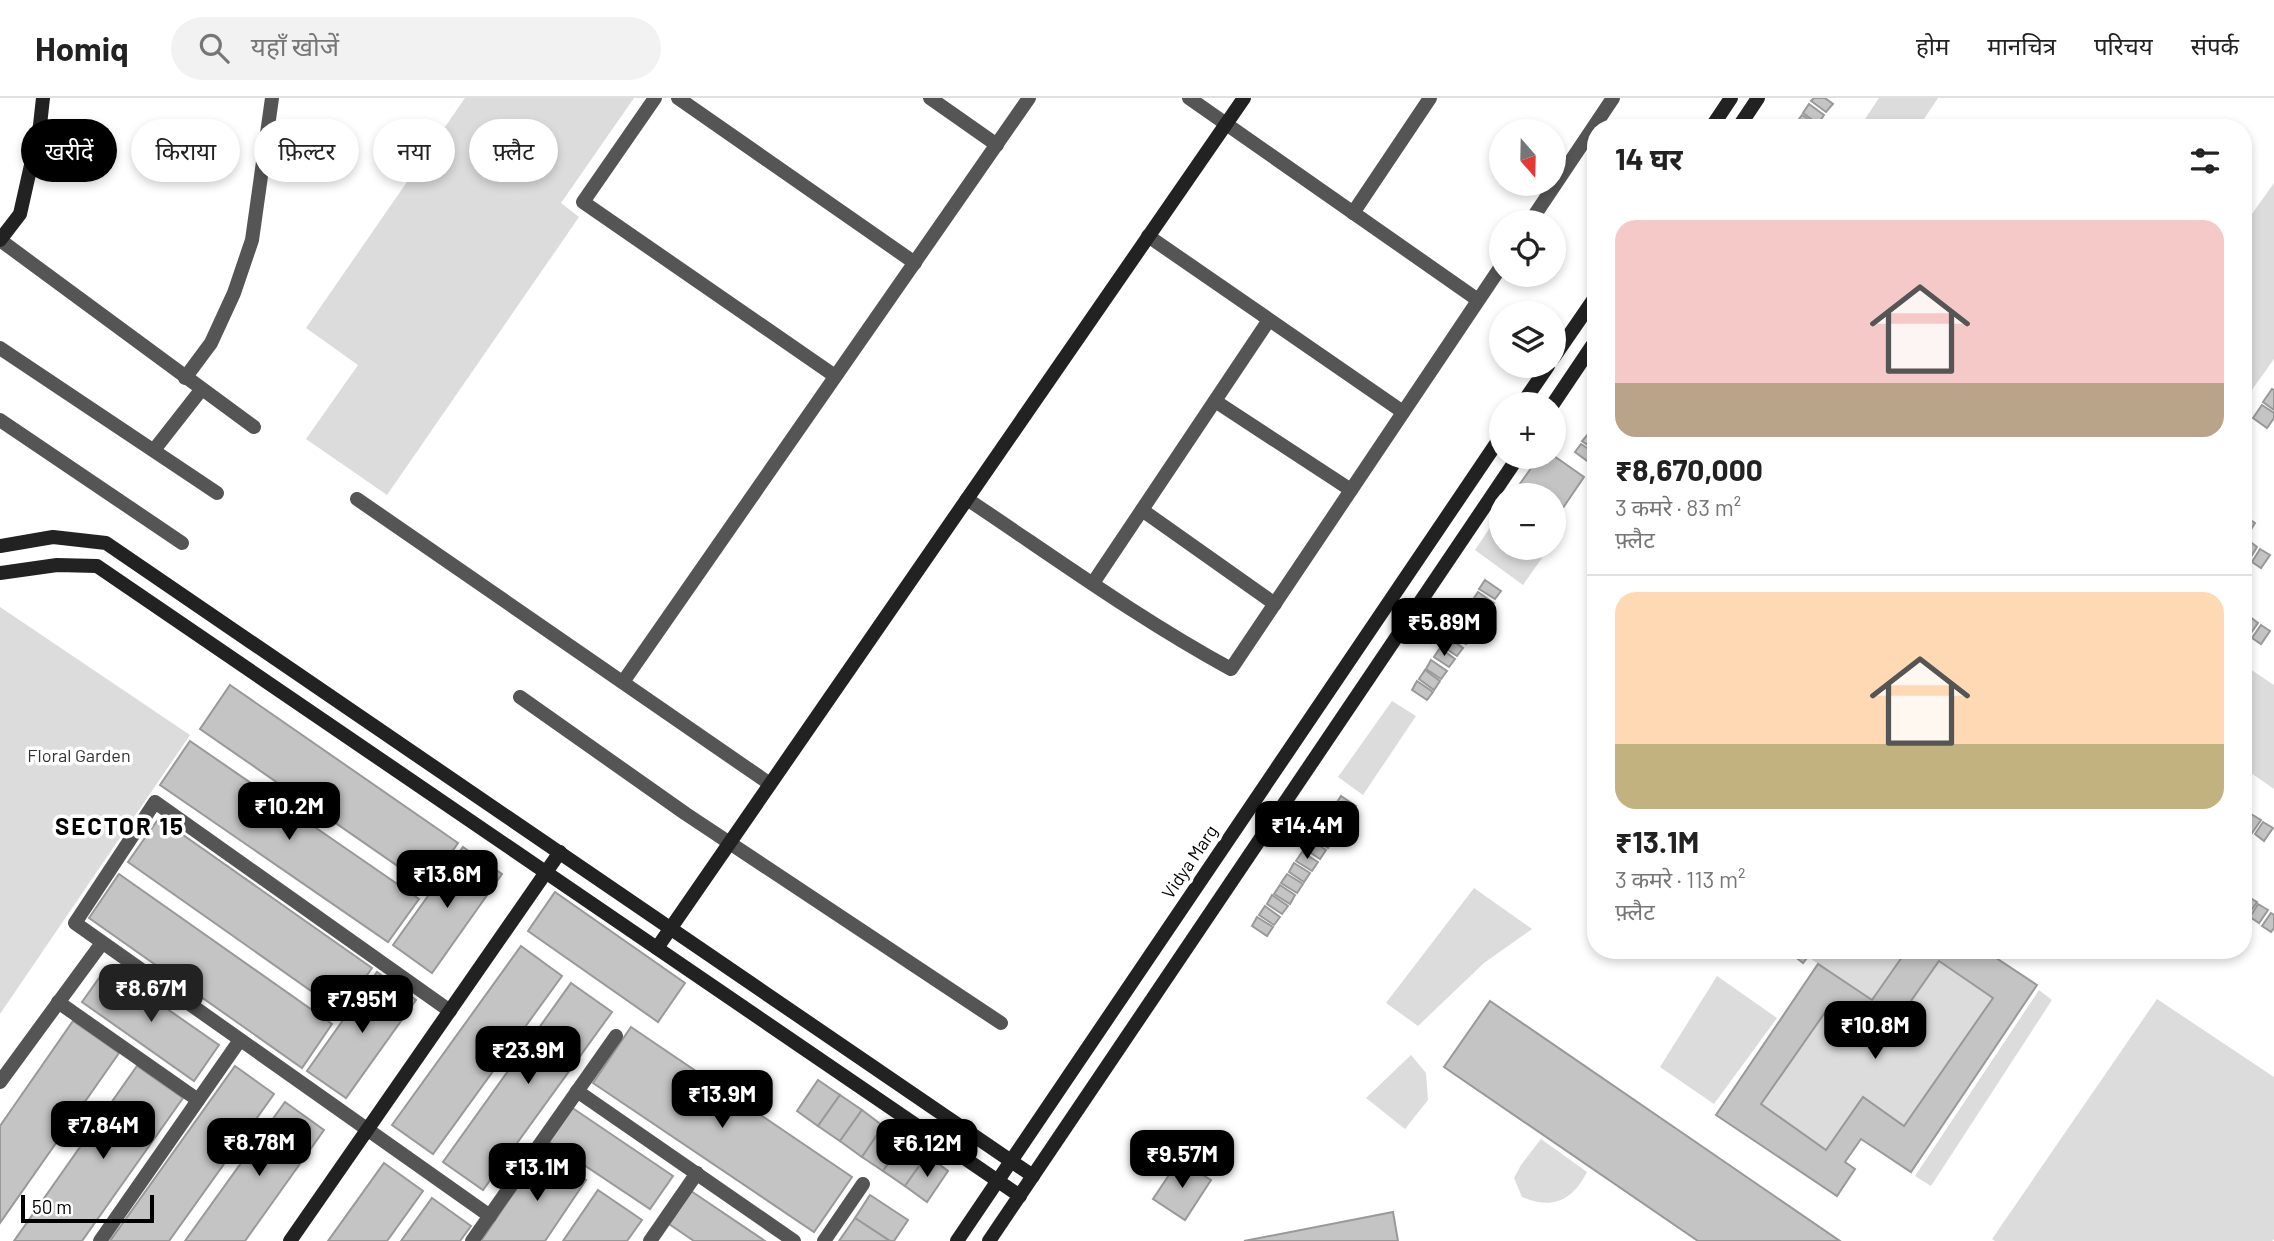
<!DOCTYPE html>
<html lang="hi">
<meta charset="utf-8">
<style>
body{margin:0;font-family:Barlow,"Noto Sans Devanagari",sans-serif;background:#f2f2f2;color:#222;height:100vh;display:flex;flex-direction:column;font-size:26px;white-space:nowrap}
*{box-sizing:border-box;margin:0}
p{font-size:23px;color:#767676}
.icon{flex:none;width:38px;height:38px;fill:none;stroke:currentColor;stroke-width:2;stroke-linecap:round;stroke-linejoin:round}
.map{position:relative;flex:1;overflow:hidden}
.details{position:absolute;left:1587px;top:21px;width:665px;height:840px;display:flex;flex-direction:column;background:#fff;border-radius:28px;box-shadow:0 4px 10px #0003}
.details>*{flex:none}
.guide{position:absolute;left:21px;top:21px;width:665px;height:63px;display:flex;gap:14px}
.needle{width:46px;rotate:160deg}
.fabs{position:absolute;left:1489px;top:21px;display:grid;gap:14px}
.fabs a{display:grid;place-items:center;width:77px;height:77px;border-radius:50%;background:#fff;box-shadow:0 4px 10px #0003;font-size:35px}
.scale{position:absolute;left:21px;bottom:18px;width:133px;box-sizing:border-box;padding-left:7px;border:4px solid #000;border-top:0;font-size:19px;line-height:24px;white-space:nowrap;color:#000;-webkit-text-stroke:5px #fff;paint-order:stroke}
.price{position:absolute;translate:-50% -60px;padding:0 16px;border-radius:14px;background:#000;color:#fff;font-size:23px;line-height:46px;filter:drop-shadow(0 2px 4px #0008)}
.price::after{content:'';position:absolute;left:50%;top:42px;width:21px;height:16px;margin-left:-10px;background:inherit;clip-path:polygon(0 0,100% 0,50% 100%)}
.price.current{background:#222;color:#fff}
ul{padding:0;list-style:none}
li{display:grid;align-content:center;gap:14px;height:371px;padding:0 28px}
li+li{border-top:2px solid #e0e0e0}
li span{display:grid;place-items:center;height:217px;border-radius:21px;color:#555}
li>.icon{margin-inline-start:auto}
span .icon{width:126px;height:126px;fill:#fffc;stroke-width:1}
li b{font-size:30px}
h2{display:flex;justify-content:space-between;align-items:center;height:84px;padding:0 28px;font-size:30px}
.tag{padding:0 24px;border-radius:32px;background:#fff;box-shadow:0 4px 10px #0003;font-size:24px;line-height:63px}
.tag.current{background:#000;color:#fff}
header{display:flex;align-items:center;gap:42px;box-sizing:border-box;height:98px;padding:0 35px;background:#fff;border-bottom:2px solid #e0e0e0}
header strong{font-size:33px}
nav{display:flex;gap:38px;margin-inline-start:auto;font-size:24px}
.search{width:490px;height:63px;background:#f2f2f2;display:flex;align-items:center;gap:18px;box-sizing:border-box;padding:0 24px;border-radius:38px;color:#767676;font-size:26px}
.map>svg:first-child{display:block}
.green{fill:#dcdcdc}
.building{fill:#c4c4c4;stroke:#999;stroke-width:2;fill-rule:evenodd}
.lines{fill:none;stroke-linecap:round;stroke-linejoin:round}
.street{stroke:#555;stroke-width:14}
.secondary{stroke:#222;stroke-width:14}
.labels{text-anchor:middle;stroke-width:7;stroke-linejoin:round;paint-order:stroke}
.park-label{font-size:18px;fill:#333;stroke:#fff}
.street-label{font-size:18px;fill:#000;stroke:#fff}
.district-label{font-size:24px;font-weight:bold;letter-spacing:2px;fill:#000;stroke:#fff}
</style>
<header>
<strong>Homiq</strong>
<div class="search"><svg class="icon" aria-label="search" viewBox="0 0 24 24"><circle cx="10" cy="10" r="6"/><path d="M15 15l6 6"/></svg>यहाँ खोजें</div>
<nav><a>होम</a><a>मानचित्र</a><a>परिचय</a><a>संपर्क</a></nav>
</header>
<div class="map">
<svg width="2274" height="1143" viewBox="0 0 2274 1143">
<rect width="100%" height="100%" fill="#fff"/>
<g class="green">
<path d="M465 0H634L561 105 579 119 387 397 306 341 358 267 306 230Z"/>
<path d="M1879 0H1938L1918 30H1859Z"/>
<path d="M2274 85V261L2244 303V127Z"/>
<path d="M1501 413 1502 450H1549L1523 487 1475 452Z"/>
<path d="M0 509 190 637 0 916Z"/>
<path d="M2244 567 2274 587V691L2244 670Z"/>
<path d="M1392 603 1416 618 1363 697 1338 679Z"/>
<path d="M1474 790 1532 831 1484 865 1418 928 1386 905Z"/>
<path d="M1813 852H1907L1872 902 1808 859Z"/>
<path d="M1939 863 1993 900 1904 1028 1863 1000 1826 1052 1761 1006 1826 913 1878 950Z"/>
<path d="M1717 878 1777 920 1714 1006 1660 969Z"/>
<path d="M2039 892 2052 902 1931 1088 1915 1078Z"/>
<path d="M2157 901 2274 979V1141L2272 1143H1995L1992 1141Z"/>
<path d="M1411 957 1426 975 1428 1002 1405 1031 1366 1000Z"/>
<path d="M1541 1041 1587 1074C1572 1103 1552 1112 1522 1099L1514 1080 1521 1067Z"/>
</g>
<g class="building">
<path d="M1814 0H1825L1833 6 1826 14 1811 3Z"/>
<path d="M1809 6 1824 17 1818 26 1803 15Z"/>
<path d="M1802 17 1817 27 1815 30H1802L1796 25Z"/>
<path d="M2272 291 2274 292V312L2263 304Z"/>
<path d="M2262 307 2274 315V320L2267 330 2253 320Z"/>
<path d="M1589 335 1596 340V353L1582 343Z"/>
<path d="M1581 346 1596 356 1590 365 1575 354Z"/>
<path d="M1554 358 1584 379 1554 423V397H1512L1539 359Z"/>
<path d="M2246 419 2255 425 2247 438 2244 436V422Z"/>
<path d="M2248 442 2257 449 2249 462 2244 458V449Z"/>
<path d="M2260 451 2270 457 2261 470 2252 464Z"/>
<path d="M1485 482 1501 493 1495 501 1479 491Z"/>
<path d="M1478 494 1494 505 1488 514 1472 503Z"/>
<path d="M1471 505 1487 516 1481 524 1465 514Z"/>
<path d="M1464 516 1479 526 1474 535 1458 525Z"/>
<path d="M2249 518 2258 525 2249 538 2244 533V526Z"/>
<path d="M1456 527 1472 538 1466 546 1450 536Z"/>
<path d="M2261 527 2270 533 2261 546 2252 540Z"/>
<path d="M1448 539 1463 550 1457 558 1442 548Z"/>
<path d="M1440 550 1455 561 1449 569 1434 559Z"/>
<path d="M1431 562 1447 573 1441 581 1426 571Z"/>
<path d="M1425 572 1440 583 1434 592 1419 581Z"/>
<path d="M1417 583 1433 594 1427 602 1412 592Z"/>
<path d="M230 587 458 745 428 789 200 631Z"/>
<path d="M190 643 419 801 388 844 160 687Z"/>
<path d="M1341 698 1356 708 1350 717 1335 707Z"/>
<path d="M1333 709 1349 719 1343 728 1327 718Z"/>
<path d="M2251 716 2261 722 2252 735 2244 729Z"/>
<path d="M159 720 372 870 341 914 128 764Z"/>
<path d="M1326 720 1342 730 1336 739 1320 729Z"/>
<path d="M2263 724 2273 730 2264 743 2255 736Z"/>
<path d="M1319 731 1334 742 1328 750 1313 740Z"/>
<path d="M1311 742 1326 752 1320 761 1305 751Z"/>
<path d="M463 749 502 776 432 875 393 847Z"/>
<path d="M1302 754 1318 764 1312 773 1296 763Z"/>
<path d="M1294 765 1310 775 1304 784 1289 774Z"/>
<path d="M119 776 332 926 302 970 89 820Z"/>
<path d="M1287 776 1303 786 1297 795 1281 785Z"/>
<path d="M1280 787 1295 797 1290 806 1274 796Z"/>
<path d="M555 794 685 885 658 924 528 833Z"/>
<path d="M1272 797 1288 808 1282 816 1267 806Z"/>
<path d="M2247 798 2257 804 2248 817 2244 814V804Z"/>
<path d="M2258 806 2268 812 2259 825 2250 819Z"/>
<path d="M1265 808 1280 819 1274 827 1259 817Z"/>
<path d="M2271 815 2274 817V830L2271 834 2262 828Z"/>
<path d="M1257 819 1273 829 1267 838 1252 828Z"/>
<path d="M521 848 562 878 433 1056 392 1027Z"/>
<path d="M1787 852H1813L1803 865Z"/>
<path d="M1907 852H1984L2037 887 1911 1074 1861 1041 1845 1064 1855 1071 1837 1098 1716 1017 1818 866 1872 902ZM1939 863 1993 900 1904 1028 1863 999 1826 1052 1761 1006 1826 913 1878 950Z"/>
<path d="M107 869 219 947 194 983 82 904Z"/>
<path d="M377 874 416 902 346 1000 307 973Z"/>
<path d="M571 885 612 914 483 1092 443 1064Z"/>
<path d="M1490 903 1840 1143H1698L1444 969Z"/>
<path d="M73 923 119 955 0 1125V1028Z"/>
<path d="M631 929 852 1079 814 1134 593 985Z"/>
<path d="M137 968 183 1000 82 1143H14Z"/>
<path d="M235 968 274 996 169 1143H110Z"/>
<path d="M818 982 840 997 818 1028 797 1013Z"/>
<path d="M840 997 862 1012 840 1043 818 1028Z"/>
<path d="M285 1004 324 1032 245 1143H185Z"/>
<path d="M571 1009 673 1078 650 1111 548 1043Z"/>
<path d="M862 1012 883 1028 862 1059 840 1043Z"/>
<path d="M883 1028 905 1042 883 1073 862 1059Z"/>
<path d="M905 1042 927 1057 905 1088 883 1073Z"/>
<path d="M542 1053 586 1082 545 1143H481Z"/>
<path d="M927 1057 948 1073 927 1104 905 1088Z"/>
<path d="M1179 1062 1211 1082 1185 1122 1153 1101Z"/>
<path d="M384 1065 423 1093 387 1143H328Z"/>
<path d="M598 1092 642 1122 627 1143H563Z"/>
<path d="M691 1093 765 1143H694L669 1126Z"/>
<path d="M870 1097 908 1122 894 1143H890L855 1120Z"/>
<path d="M432 1100 471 1128 460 1143H401Z"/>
<path d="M1393 1114 1398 1143H1244Z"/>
<path d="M855 1120 890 1143H839Z"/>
</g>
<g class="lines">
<g class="street">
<path d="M655 0 583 104 835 278"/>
<path d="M678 0 915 165"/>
<path d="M930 0 997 47"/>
<path d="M1189 0 1478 202"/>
<path d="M1353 115 1430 0"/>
<path d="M1530 124 1613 0"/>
<path d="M1148 138 1403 314"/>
<path d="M0 142 254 329"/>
<path d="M0 250 217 395"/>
<path d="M185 280 211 245 234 195 252 142 272 0"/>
<path d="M1215 303 1351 392"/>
<path d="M0 322 182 445"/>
<path d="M154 352 201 292"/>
<path d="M357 401 770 686"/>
<path d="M967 401C1054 459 1139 521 1231 571L1502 167"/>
<path d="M1142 412 1275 506"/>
<path d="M1093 485 1269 222"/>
<path d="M623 584 1029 0"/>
<path d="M520 599 686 716 1001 925"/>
<path d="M58 904 198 1002"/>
<path d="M450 913 155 704 75 825 490 1118"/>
<path d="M0 984 102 845"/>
<path d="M577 993 794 1143"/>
<path d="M100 1143 240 942"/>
<path d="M472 1143 616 938"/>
<path d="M650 1143 697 1075"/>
<path d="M824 1143 863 1086"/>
</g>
<g class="secondary">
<path d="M1711 30 1731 0"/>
<path d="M1738 30 1758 0"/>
<path d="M0 142 20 116 40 27 43 0"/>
<path d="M1554 259 1596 198"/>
<path d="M1522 306 1548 268"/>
<path d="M1553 306 1596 242"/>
<path d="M0 448 53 439 106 445 1033 1078"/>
<path d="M0 475 57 467 97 468 1020 1098"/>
<path d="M657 850 1244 0"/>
<path d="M290 1143 560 754"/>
<path d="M957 1143 1502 337"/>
<path d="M989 1143 1518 359"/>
</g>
</g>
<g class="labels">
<g class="park-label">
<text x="79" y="664">Floral Garden</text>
</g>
<g class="street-label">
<text transform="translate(1190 764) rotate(-56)" y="6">Vidya Marg</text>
</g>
<g class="district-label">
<text x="120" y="737">SECTOR 15</text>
</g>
</g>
</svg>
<div class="fabs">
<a><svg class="needle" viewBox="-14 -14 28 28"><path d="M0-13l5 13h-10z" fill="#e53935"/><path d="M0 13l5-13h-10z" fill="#767676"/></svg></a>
<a><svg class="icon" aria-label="locate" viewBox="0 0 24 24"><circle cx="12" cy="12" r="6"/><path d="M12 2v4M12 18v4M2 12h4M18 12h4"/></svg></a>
<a><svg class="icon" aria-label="layers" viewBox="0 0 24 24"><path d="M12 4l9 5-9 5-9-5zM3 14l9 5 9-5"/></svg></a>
<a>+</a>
<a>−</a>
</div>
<div class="scale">50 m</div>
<b class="price" style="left:1444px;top:560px">₹5.89M</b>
<b class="price" style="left:289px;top:744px">₹10.2M</b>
<b class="price" style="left:1307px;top:763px">₹14.4M</b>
<b class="price" style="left:447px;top:812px">₹13.6M</b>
<b class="price current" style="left:151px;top:926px">₹8.67M</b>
<b class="price" style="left:362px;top:937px">₹7.95M</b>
<b class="price" style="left:1875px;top:963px">₹10.8M</b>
<b class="price" style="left:528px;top:988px">₹23.9M</b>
<b class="price" style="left:722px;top:1032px">₹13.9M</b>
<b class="price" style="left:103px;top:1063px">₹7.84M</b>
<b class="price" style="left:259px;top:1080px">₹8.78M</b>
<b class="price" style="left:927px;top:1081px">₹6.12M</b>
<b class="price" style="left:1182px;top:1092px">₹9.57M</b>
<b class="price" style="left:537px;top:1105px">₹13.1M</b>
<div class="guide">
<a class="tag current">खरीदें</a>
<a class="tag">किराया</a>
<a class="tag">फ़िल्टर</a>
<a class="tag">नया</a>
<a class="tag">फ़्लैट</a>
</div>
<section class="details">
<h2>14 घर<svg class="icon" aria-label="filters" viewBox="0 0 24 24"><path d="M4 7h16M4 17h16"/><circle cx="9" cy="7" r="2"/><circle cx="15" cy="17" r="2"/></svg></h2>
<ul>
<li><span style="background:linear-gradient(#f6c9c9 75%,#b9a48a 0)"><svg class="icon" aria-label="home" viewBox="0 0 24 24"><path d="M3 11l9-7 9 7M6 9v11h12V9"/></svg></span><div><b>₹8,670,000</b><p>3 कमरे · 83 m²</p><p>फ़्लैट</p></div></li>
<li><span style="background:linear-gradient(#ffd9b3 70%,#c2b280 0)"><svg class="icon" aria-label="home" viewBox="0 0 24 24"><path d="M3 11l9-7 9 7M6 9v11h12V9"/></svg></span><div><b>₹13.1M</b><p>3 कमरे · 113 m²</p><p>फ़्लैट</p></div></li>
</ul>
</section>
</div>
